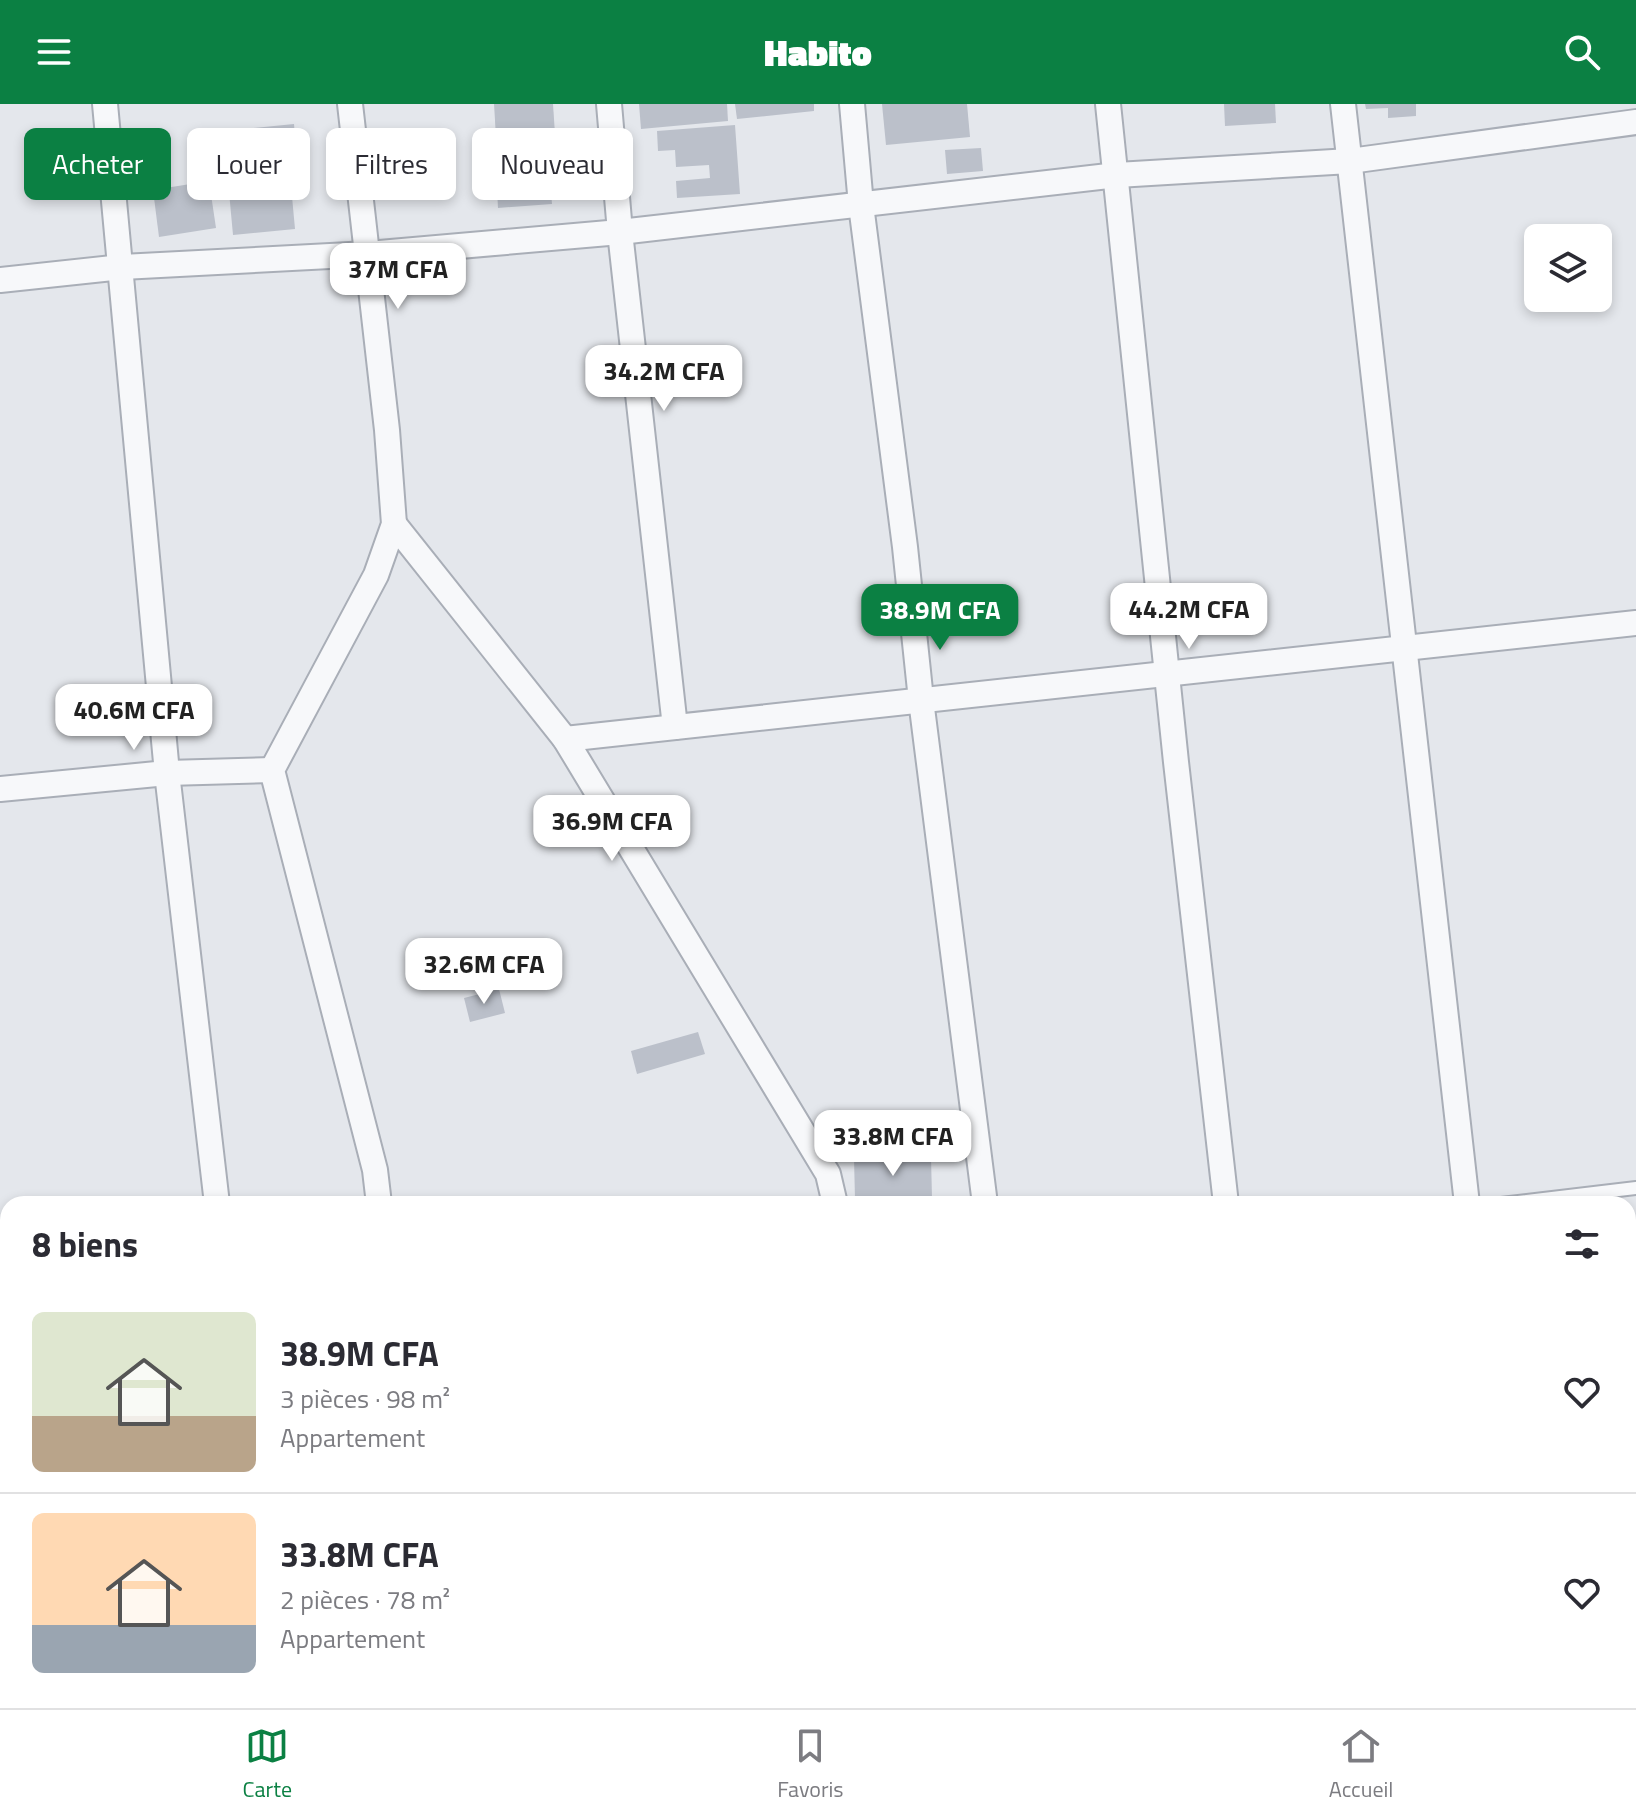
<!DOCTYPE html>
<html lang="fr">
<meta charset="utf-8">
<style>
body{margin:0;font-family:"Titillium Web",sans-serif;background:#f2f2f3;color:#2b2b33;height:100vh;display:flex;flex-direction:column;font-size:30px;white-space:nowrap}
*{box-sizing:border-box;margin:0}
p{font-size:26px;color:#7c7c81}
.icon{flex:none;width:44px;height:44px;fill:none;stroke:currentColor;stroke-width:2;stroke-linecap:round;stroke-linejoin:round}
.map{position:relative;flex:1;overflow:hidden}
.drawer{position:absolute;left:0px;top:1092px;width:1636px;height:512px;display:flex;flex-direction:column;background:#fff;border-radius:24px 24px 0 0;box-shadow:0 4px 12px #0003}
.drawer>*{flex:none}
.guide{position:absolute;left:24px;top:24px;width:800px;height:72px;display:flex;gap:16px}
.controls{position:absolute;left:1524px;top:120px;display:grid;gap:16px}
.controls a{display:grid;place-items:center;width:88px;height:88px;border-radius:12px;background:#fff;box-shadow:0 4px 12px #0003;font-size:40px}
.price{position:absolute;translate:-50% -68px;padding:0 18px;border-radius:16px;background:#fff;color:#222;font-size:26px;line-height:52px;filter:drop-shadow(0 2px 4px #0008)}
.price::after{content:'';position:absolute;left:50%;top:48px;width:24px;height:18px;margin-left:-12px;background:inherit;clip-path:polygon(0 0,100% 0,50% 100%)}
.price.on{background:#0b8043;color:#fff}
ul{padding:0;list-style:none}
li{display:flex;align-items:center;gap:24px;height:200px;padding:0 32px}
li+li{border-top:2px solid #e1e1e2}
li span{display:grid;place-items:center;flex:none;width:224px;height:160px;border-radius:12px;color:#555}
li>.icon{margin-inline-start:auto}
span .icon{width:96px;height:96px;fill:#fffc;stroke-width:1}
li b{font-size:34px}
h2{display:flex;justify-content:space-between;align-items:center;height:96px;padding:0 32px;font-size:34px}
.chip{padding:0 28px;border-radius:12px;background:#fff;box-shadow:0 4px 12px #0003;font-size:28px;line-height:72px}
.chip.on{background:#0b8043;color:#fff}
header{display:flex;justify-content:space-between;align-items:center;height:104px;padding:0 32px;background:#0b8043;color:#fff;font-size:36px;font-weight:800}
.tabs{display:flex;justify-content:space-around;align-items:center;height:112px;border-top:2px solid #e1e1e2;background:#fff;font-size:22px;color:#7c7c81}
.tabs a{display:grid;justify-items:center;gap:4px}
.tabs .on{color:#0b8043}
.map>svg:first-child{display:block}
.building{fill:#bbc0ca}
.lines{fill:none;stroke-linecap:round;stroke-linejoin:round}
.service-casing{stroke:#a9aeb7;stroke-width:16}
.minor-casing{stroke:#a9aeb7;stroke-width:28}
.service{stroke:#f7f8fa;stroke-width:12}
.minor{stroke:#f7f8fa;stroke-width:24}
</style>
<header><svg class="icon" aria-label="menu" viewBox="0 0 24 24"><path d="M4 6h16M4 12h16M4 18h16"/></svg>Habito<svg class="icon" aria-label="search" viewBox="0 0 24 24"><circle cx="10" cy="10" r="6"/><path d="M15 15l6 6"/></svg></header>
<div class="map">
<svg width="1636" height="1604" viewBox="0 0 1636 1604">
<rect width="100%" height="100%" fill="#e4e7ec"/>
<g class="building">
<path d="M494 0H553L555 30 496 33Z"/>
<path d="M639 0H727L728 17 641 25Z"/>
<path d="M735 0H814V7L737 15Z"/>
<path d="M882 0H967L970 33 886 41Z"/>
<path d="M1224 0H1275L1276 19 1225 22Z"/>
<path d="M1365 0H1416V12L1388 14V4L1366 5Z"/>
<path d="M294 20 297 55 228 61 225 27Z"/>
<path d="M735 21 740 90 677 94 676 77 710 74 709 61 676 63 675 46 658 47 657 27Z"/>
<path d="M981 44 983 67 947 70 945 46Z"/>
<path d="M549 64 552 100 498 104 496 67Z"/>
<path d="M290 71 295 125 233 131 228 77Z"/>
<path d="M209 77 216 124 159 133 153 86Z"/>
<path d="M499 885 505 909 470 918 464 894Z"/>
<path d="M698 928 705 950 637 970 631 947Z"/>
<path d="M931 1053 932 1094 855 1095 854 1054Z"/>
<path d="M8 1467V1508L0 1509V1468Z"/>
<path d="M8 1516V1554L0 1555V1517Z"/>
<path d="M650 1596H695L697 1604H652Z"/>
</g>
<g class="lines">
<defs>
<g id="service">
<path d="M1501 1100 1636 1084"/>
<path d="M1628 1352 1636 1351"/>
<path d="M775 1596 776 1604"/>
</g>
<g id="minor">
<path d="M105 0 167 669 217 1100"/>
<path d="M350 0 387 326 394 420 376 471 272 666 375 1066 379 1100"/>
<path d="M609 0 620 128 675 623"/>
<path d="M852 0 861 101 905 443 921 596 985 1100"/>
<path d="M1108 0 1176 658 1226 1100"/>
<path d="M1343 0 1467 1100"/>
<path d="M0 176 122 163 368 150 620 128 1117 71 1350 57 1636 18"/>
<path d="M394 420 565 635 828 1070 835 1100"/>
<path d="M565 635 1636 519"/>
<path d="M0 685 167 669 272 666"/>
<path d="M0 1292 8 1364"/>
<path d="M0 1391 8 1390"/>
<path d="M442 1596 445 1604"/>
<path d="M1529 1596 1530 1604"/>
</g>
</defs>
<use href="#service" class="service-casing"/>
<use href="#minor" class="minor-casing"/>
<use href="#service" class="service"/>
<use href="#minor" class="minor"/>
</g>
</svg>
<div class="controls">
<a><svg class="icon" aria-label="layers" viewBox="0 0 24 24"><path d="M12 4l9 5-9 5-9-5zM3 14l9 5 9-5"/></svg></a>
</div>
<b class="price" style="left:398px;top:207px">37M CFA</b>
<b class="price" style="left:664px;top:309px">34.2M CFA</b>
<b class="price" style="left:1189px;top:547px">44.2M CFA</b>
<b class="price on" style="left:940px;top:548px">38.9M CFA</b>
<b class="price" style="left:134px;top:648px">40.6M CFA</b>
<b class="price" style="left:612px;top:759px">36.9M CFA</b>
<b class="price" style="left:484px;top:902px">32.6M CFA</b>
<b class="price" style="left:893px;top:1074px">33.8M CFA</b>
<div class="guide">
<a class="chip on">Acheter</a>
<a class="chip">Louer</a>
<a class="chip">Filtres</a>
<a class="chip">Nouveau</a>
</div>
<section class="drawer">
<h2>8 biens<svg class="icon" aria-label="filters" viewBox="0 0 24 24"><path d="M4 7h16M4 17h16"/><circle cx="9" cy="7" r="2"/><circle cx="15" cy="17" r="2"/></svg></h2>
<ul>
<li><span style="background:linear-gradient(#dfe7d0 65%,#b9a48a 0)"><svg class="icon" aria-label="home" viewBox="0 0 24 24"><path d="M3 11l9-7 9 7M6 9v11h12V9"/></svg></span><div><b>38.9M CFA</b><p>3 pièces · 98 m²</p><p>Appartement</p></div><svg class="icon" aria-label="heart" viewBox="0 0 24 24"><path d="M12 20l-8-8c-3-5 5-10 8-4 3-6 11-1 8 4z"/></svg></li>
<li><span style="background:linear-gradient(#ffd9b3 70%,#9aa5b1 0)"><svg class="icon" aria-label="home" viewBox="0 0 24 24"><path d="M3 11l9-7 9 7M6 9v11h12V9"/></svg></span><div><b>33.8M CFA</b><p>2 pièces · 78 m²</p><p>Appartement</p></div><svg class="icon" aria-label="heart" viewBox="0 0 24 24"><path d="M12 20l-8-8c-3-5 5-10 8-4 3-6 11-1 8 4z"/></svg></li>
</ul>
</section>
</div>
<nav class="tabs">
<a class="on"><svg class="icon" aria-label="map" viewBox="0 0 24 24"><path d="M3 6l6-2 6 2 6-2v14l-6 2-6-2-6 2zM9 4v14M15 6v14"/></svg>Carte</a>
<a><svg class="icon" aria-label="saved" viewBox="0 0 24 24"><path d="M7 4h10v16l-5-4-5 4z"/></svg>Favoris</a>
<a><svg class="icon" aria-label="home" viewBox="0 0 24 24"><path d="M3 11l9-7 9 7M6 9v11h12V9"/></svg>Accueil</a>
</nav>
